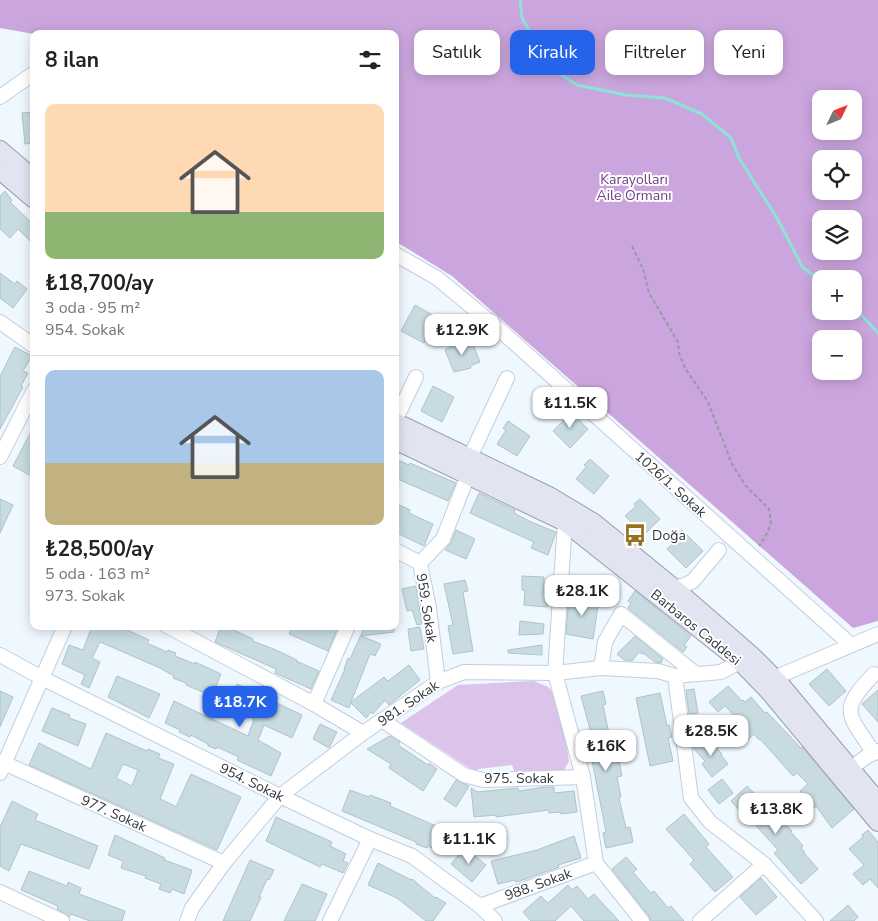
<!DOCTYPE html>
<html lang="tr">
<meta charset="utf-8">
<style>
body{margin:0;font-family:"Nunito Sans",sans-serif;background:#f6f6f6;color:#222;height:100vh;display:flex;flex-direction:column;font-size:19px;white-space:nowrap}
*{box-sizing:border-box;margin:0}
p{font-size:16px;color:#767676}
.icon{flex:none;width:28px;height:28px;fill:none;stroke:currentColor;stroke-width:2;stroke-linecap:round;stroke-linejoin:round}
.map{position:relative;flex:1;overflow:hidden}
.panel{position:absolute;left:30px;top:30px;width:369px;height:600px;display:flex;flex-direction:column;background:#fff;border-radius:10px;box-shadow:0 2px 12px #0003}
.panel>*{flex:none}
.banner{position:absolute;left:414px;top:30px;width:389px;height:45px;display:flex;gap:10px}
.needle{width:32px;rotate:47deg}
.fabs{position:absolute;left:812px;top:90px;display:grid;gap:10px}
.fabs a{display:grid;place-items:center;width:50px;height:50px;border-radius:10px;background:#fff;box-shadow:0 2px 12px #0003;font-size:25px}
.price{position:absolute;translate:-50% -42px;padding:0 11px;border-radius:10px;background:#fff;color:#222;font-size:16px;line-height:32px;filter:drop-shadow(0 1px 2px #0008)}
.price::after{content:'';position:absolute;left:50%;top:30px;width:15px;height:11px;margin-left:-8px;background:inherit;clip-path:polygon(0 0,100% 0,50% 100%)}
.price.on{background:#2563eb;color:#fff}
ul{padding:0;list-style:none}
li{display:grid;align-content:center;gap:10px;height:265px;padding:0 15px}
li+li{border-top:1px solid #e0e0e0}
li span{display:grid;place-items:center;height:155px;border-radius:10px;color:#555}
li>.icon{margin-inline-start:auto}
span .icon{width:90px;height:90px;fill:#fffc;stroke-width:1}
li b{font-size:21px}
h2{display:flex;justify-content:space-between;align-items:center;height:60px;padding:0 15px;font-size:21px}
.chip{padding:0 18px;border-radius:10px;background:#fff;box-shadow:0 2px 12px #0003;font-size:18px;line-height:45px}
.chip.on{background:#2563eb;color:#fff}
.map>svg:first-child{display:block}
.green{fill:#dcc3e9}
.forest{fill:#cba6de;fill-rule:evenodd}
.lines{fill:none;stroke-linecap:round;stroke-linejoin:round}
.stream{stroke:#8be4d6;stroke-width:3}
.building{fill:#c7dbe1;stroke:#b0c3c9;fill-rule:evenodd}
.minor-casing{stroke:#c2cfdc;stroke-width:16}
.major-casing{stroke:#999cad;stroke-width:20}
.path{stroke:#949ba2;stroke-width:2;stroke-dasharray:4 2.5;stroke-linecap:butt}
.minor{stroke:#fff;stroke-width:14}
.major{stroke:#e3e4f2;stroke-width:18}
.labels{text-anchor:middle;stroke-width:4;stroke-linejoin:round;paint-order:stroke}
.park-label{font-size:14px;fill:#6f4085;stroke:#fff}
.street-label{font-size:14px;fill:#32373d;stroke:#fff}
.poi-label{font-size:14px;fill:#32373d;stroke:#fff;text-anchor:start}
</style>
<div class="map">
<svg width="878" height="921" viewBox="0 0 878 921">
<rect width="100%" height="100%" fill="#eff7ff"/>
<path class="green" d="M534 681 548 687 559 699 569 761 564 770 515 773 512 765 478 769 477 773 401 723 458 685Z"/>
<path class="forest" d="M0 0H878V621L853 628 452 276 395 241V34H34L0 28ZM821 99H854V131H821ZM821 159H854V191H821ZM821 219H854V251H821ZM821 279H854V311H821ZM821 339H854V371H821Z"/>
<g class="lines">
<g class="stream">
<path d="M520 0 522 18 552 69 577 85 626 95 665 98 702 114 731 138 739 158 777 218 803 268 821 280"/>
<path d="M854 307 878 333"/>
</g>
</g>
<g class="building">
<path d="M34 112V143L25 144 22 113Z"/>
<path d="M5 191 12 200 10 202 34 225V245L18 229 10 238 0 229V196Z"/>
<path d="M0 273 15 284 17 281 27 289 13 308 0 298Z"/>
<path d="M415 305 438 318 424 343 401 331Z"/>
<path d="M471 339 480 362 470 366 471 368 454 372 445 350 460 341 461 343Z"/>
<path d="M15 347 32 356 23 371 28 373 21 386 23 387 0 429V376Z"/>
<path d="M433 386 454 397 442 422 421 411Z"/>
<path d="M569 410 588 429 570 448 553 431 565 419 562 417Z"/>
<path d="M508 421 530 436 517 456 497 444 506 430 503 428Z"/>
<path d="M34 426V472L31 476 13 466Z"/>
<path d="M395 459 409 465 410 463 456 483 448 501 395 478Z"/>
<path d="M590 459 609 476 594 494 576 479 586 467 584 465Z"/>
<path d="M479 493 515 510 514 513 531 522 556 532 548 555 531 548 534 542 470 513Z"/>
<path d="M0 499 13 505 0 533Z"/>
<path d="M640 499 660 519 644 535 625 516 636 506 634 504Z"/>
<path d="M395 503 410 510 409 513 433 524 424 546 395 532Z"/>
<path d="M456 530 475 539 466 559 445 550 451 543Z"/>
<path d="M682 530 703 551 686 568 667 549 678 539 676 537Z"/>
<path d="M522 576 544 577V593L548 594 547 607 524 605 525 590H522Z"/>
<path d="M465 580 468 591 463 592 473 651 453 654 448 626 453 625 444 584Z"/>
<path d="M416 586 422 624 417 625 412 610 407 611 402 589Z"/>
<path d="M635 591 691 636 684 645 687 647 683 652 628 608 631 603 628 601Z"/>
<path d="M569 595 599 600 593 639 566 634Z"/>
<path d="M520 621 544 624 543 634 519 635Z"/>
<path d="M92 626H119L149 640 147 643 167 652 168 650 176 653 175 656 195 664V662L221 674 212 696 186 685V683L173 678 174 676 160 668 100 642 92 658 100 662 89 688 81 684 85 675 62 664 69 645 83 650Z"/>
<path d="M221 626 236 631 253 639V641L276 650 297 660 296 661 319 671 311 689 275 673 276 669 215 642Z"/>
<path d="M293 626H331L337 629 328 651 289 634Z"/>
<path d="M365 626H394V632L361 636 381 644 375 656 370 654 351 702 384 677 388 681 409 665 420 680 389 705 385 700 373 714 371 712 366 718 351 703 349 708 331 700 345 669H344L348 658 350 659Z"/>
<path d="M420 627 424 649 411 651 408 629Z"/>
<path d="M635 636 663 659 661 663 655 662 643 653 642 654 639 652 632 661 624 660 617 654Z"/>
<path d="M542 645V655L508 653V650Z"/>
<path d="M827 669 846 691 829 706 809 684Z"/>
<path d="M117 676 160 694 149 718 108 697Z"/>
<path d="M237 684 302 715 292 738 264 725 258 740 281 753 271 776 237 760 239 757 217 747 216 749 208 746V744L191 735 190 737 179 732 180 730 165 723 174 701 248 736 254 719 227 707Z"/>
<path d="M728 686 742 701 743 700 745 702 751 697 765 713 767 712 801 748 802 747 854 809 832 828 816 806 814 808 800 791 808 784 797 773 793 776 760 739 759 740 754 734 741 746 731 734 742 724 725 706 718 712 709 702Z"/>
<path d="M694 689 698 713 689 714 686 690Z"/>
<path d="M878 690V722L862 704Z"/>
<path d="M0 691 13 697 0 727Z"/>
<path d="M603 691 606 704 603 705 608 729 616 762 619 761 622 776 617 777 621 797 619 798 626 828 630 827 633 842 606 848 603 833 606 832 589 745 594 744 581 696Z"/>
<path d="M660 693 667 726 669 725 672 737 668 738 673 761 650 766 636 698Z"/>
<path d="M52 708 70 715 69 718 86 724 78 746 42 731Z"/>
<path d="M320 724 337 732 329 748 313 739Z"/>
<path d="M106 733 147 751 148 749 160 754 158 758 174 764 160 799 175 806 176 807 191 774 241 797 217 850 29 765 39 743 91 769ZM123 764 138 770 132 786 116 778Z"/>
<path d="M390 736 400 742 398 745 428 765 429 763 437 769 423 791 389 768 391 764 367 749Z"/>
<path d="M706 736 722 754 721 755 728 764 712 777 702 764 705 761 693 748Z"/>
<path d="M722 779 733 793 719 804 708 790Z"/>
<path d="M456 780 469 786 456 807 444 799Z"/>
<path d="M747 786 792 831 791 832 803 846 801 848 805 852 804 853 818 869 801 884 774 853 778 850 741 809 740 811 731 801Z"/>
<path d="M545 787H554V793L574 791 577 812 561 814V812L549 813V810L496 817V815L474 817 471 788 477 792 518 788 519 791Z"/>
<path d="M350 790 369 797 370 795 391 803 390 806 436 826 435 829 447 834 439 851 428 846 427 848 416 844V842L342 811Z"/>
<path d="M12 801 38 814 35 820 98 846 89 869 21 844 9 871 0 866V827Z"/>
<path d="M684 814 709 844 706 847 733 877 715 892 690 864 694 860 666 829Z"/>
<path d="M276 817 332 842 330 846 346 854 343 861 348 863 343 873 322 864 320 867 266 841Z"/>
<path d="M868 830 878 842V888L870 879 863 885 853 874 864 865 849 849 863 837 862 835Z"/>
<path d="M115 835 165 858 164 860 192 870 184 894 172 889 170 893 159 889 161 884 145 878 146 876 121 868 123 861 108 855Z"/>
<path d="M574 836 581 858 558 865 559 867 526 879 516 882 515 880 498 884 491 861 537 850Z"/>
<path d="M465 848 486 865 472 882 451 864Z"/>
<path d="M626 857 637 869 633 872 651 893 654 891 668 908 671 906 684 921H651L649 916 612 869Z"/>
<path d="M250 860 274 870 269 880 267 879 259 897H261L250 921H223Z"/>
<path d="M378 863 411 880 412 879 435 898 436 897 446 903 433 921H426L397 898 368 885Z"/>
<path d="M29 871 67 886 68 882 81 888 79 894 125 911 122 921H90L71 914 69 917 57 909 58 906 21 890Z"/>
<path d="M761 878 777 897 756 915 740 897Z"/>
<path d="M302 884 327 894 315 921H284Z"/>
<path d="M568 885 572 890 577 886 588 899 594 894 619 921H584L571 906 555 921H531L523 912 541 896 548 903Z"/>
<path d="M848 905 858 917 854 921H830Z"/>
</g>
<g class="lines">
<defs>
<g id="minor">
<path d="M0 97 34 73"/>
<path d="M395 254 437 278 500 330 851 645"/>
<path d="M0 322 34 346"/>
<path d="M395 421 416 377"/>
<path d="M0 457 34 390"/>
<path d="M470 457 507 378"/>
<path d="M565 522 555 673 583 777 596 863 642 921"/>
<path d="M395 550 420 563"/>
<path d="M420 563 429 608 438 682"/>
<path d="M420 563 443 539 468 475"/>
<path d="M673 588 685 585 693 581 719 550"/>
<path d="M167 626 314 704 363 733"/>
<path d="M0 655 42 678 280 796 370 839 412 856 480 906 495 921"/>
<path d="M601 668 605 642 621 614 696 674"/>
<path d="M675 676 691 798 710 822 764 864 816 921"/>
<path d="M774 678 878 634"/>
<path d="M314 704 348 626"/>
<path d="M382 720 464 775 483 780 583 777"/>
<path d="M874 753C848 714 838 711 874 674"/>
<path d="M4 763 224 863"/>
<path d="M850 769 866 757 878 751"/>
<path d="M0 773 65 626"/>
<path d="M0 892 62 921"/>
<path d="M480 906 596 863"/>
<path d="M187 921 192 908 224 863 280 796 363 733 438 682 464 672 555 673 601 668 658 671 675 676 721 672 747 658"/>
<path d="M330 921 370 839"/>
<path d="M700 921 764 864"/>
</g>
<g id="major">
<path d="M0 150 34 179"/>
<path d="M0 170 34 199"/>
<path d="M395 422 549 496 594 523 676 590 752 656 779 683 878 802"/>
<path d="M395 440 565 522 740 661 769 691 878 822"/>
</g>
</defs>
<use href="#minor" class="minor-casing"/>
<use href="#major" class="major-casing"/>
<path class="path" d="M632 246 643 269 649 293 678 342 679 353 685 368 708 402 732 464 746 486 769 509 771 522 768 532 759 546"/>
<use href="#minor" class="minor"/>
<use href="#major" class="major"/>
</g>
<defs>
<symbol id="bus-bare" viewBox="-9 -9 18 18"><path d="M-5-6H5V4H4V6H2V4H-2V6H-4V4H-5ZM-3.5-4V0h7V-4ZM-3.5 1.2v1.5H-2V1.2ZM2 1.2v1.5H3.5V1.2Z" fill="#95721b" stroke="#fff" stroke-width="2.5" paint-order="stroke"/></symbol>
</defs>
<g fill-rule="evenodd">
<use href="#bus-bare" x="619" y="519" width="32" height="32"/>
</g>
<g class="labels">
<g class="park-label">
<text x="634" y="184">Karayolları<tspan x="634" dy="16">Aile Ormanı</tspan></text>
</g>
<g class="street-label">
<text transform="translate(671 484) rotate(42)" y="5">1026/1. Sokak</text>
<text transform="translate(427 608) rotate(81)" y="5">959. Sokak</text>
<text transform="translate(696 627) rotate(39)" y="5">Barbaros Caddesi</text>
<text transform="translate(408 703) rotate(-34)" y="5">981. Sokak</text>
<text x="519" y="783">975. Sokak</text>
<text transform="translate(252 782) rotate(26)" y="5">954. Sokak</text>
<text transform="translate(114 813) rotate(24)" y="5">977. Sokak</text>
<text transform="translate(538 884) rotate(-20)" y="5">988. Sokak</text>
</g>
<g class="poi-label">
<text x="652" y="540">Doğa</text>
</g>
</g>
</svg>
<div class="fabs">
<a><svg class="needle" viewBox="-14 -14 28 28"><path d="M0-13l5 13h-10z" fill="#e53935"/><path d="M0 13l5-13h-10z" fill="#767676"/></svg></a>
<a><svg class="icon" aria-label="locate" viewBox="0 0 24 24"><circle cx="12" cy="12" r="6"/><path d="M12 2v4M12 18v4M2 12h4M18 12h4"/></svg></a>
<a><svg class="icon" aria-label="layers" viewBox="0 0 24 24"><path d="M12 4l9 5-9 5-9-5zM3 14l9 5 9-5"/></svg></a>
<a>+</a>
<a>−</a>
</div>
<b class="price" style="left:462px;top:356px">₺12.9K</b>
<b class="price" style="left:570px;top:429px">₺11.5K</b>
<b class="price" style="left:582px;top:617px">₺28.1K</b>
<b class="price on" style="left:240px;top:728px">₺18.7K</b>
<b class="price" style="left:711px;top:757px">₺28.5K</b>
<b class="price" style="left:606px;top:772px">₺16K</b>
<b class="price" style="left:776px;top:835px">₺13.8K</b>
<b class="price" style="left:469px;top:865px">₺11.1K</b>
<div class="banner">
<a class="chip">Satılık</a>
<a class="chip on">Kiralık</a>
<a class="chip">Filtreler</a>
<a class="chip">Yeni</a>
</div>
<section class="panel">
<h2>8 ilan<svg class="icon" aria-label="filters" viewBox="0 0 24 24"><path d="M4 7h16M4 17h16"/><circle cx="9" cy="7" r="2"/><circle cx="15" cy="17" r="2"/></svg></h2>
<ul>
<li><span style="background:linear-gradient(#ffd9b3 70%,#8fb573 0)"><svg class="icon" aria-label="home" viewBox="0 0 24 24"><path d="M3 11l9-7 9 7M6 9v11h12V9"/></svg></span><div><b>₺18,700/ay</b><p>3 oda · 95 m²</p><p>954. Sokak</p></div></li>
<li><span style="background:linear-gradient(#a9c7e8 60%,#c2b280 0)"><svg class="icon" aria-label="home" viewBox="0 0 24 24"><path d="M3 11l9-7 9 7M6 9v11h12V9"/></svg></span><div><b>₺28,500/ay</b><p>5 oda · 163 m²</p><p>973. Sokak</p></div></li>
</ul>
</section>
</div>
